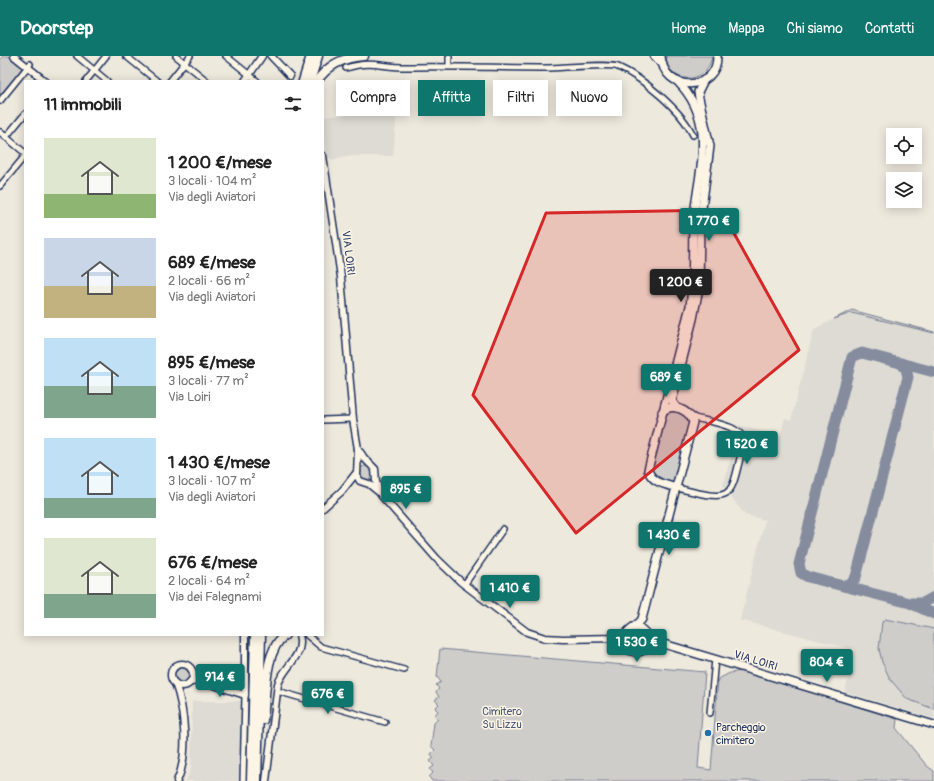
<!DOCTYPE html>
<html lang="it">
<meta charset="utf-8">
<style>
body{margin:0;font-family:Pangolin,sans-serif;background:#f6f6f6;color:#222;height:100vh;display:flex;flex-direction:column;font-size:15px;white-space:nowrap}
*{box-sizing:border-box;margin:0}
p{font-size:13px;color:#767676}
.icon{flex:none;width:22px;height:22px;fill:none;stroke:currentColor;stroke-width:2;stroke-linecap:round;stroke-linejoin:round}
.map{position:relative;flex:1;overflow:hidden}
.side{position:absolute;left:24px;top:24px;width:300px;height:556px;display:flex;flex-direction:column;background:#fff;border-radius:0px;box-shadow:0 2px 10px #0003}
.side>*{flex:none}
.banner{position:absolute;left:336px;top:24px;width:380px;height:36px;display:flex;gap:8px}
.fabs{position:absolute;left:886px;top:72px;display:grid;gap:8px}
.fabs a{display:grid;place-items:center;width:36px;height:36px;border-radius:0px;background:#fff;box-shadow:0 2px 10px #0003;font-size:20px}
.price{position:absolute;translate:-50% -34px;padding:0 9px;border-radius:4px;background:#0f766e;color:#fff;font-size:13px;line-height:26px;filter:drop-shadow(0 1px 2px #0008)}
.price::after{content:'';position:absolute;left:50%;top:24px;width:12px;height:9px;margin-left:-6px;background:inherit;clip-path:polygon(0 0,100% 0,50% 100%)}
.price.current{background:#222;color:#fff}
ul{padding:0;list-style:none}
li{display:flex;align-items:center;gap:12px;height:100px;padding:0 20px}
li span{display:grid;place-items:center;flex:none;width:112px;height:80px;border-radius:0px;color:#555}
li>.icon{margin-inline-start:auto}
span .icon{width:48px;height:48px;fill:#fffc;stroke-width:1}
li b{font-size:17px}
h2{display:flex;justify-content:space-between;align-items:center;height:48px;padding:0 20px;font-size:17px}
.pill{padding:0 14px;border-radius:0px;background:#fff;box-shadow:0 2px 10px #0003;font-size:14px;line-height:36px}
.pill.current{background:#0f766e;color:#fff}
header{display:flex;align-items:center;gap:24px;box-sizing:border-box;height:56px;padding:0 20px;background:#0f766e;color:#fff}
header strong{font-size:19px}
nav{display:flex;gap:22px;margin-inline-start:auto;font-size:14px}
.map>svg:first-child{display:block}
.built{fill:#dedbd4}
.green{fill:#cfcdca;stroke:#757e94}
.lines{fill:none;stroke-linecap:round;stroke-linejoin:round}
.taxiway{stroke:#848c9e;stroke-width:11}
.minor-casing{stroke:#1b2f5e;stroke-width:8}
.tertiary-casing{stroke:#1b2f5e;stroke-width:9}
.secondary-casing{stroke:#1b2f5e;stroke-width:10}
.trunk-casing{stroke:#1b2f5e;stroke-width:11}
.minor{stroke:#fcf5e5;stroke-width:5}
.tertiary{stroke:#fcf5e5;stroke-width:6}
.secondary{stroke:#fcf5e5;stroke-width:7}
.trunk{stroke:#fcf5e5;stroke-width:8}
.marked{fill:#d62828;fill-opacity:0.2;stroke:#d62828;stroke-width:3;stroke-linejoin:round}
.poi-dot{fill:#1f6fb2;stroke:#fcf5e5;stroke-width:1.5}
.labels{text-anchor:middle;stroke-width:3;stroke-linejoin:round;paint-order:stroke}
.street-label{font-size:11px;fill:#1b2f5e;stroke:#fcf5e5}
.park-label{font-size:11px;fill:#485679;stroke:#fcf5e5}
.poi-label{font-size:11px;fill:#1b2f5e;stroke:#fcf5e5;text-anchor:start}
</style>
<header>
<strong>Doorstep</strong>
<nav><a>Home</a><a>Mappa</a><a>Chi siamo</a><a>Contatti</a></nav>
</header>
<div class="map">
<svg width="934" height="725" viewBox="0 0 934 725">
<rect width="100%" height="100%" fill="#eee9dd"/>
<filter id="ink" filterUnits="userSpaceOnUse"><feTurbulence type="fractalNoise" baseFrequency=".025" numOctaves="2"/><feDisplacementMap in="SourceGraphic" scale="8" xChannelSelector="R" yChannelSelector="G"/><feConvolveMatrix kernelMatrix="1 2 1 2 8 2 1 2 1" color-interpolation-filters="sRGB"/></filter>
<g filter="url(#ink)">
<g class="built">
<path d="M397 55 393 100H345L333 104 328 101 323 83V62L328 60Z"/>
<path d="M852 254 934 276V663L845 636 855 594 740 564 765 464 745 459 723 431 739 369 780 381 785 362 791 364 814 273Z"/>
<path d="M192 645H241L239 725H186L191 713Z"/>
</g>
<g class="green">
<path d="M3 0H10L23 11 0 39V4Z"/>
<path d="M666 0H712V1C706 30 668 29 666 0Z"/>
<path d="M852 254 934 276V277L856 258 851 257 834 263Z"/>
<path d="M670 353 683 357 689 368 675 426 671 427 655 422 651 412 665 357Z"/>
<circle cx="366" cy="417" r="7"/>
<path d="M885 563 934 573V653L907 643 890 623 882 606 879 593 882 566Z"/>
<circle cx="636" cy="584" r="9"/>
<path d="M440 593 705 616 698 712 711 714 718 623 730 617 741 615 897 663 896 672 927 710 934 715V725H432L429 721 433 717 430 713 434 710 430 705 434 702 431 698 435 694 431 690 434 667 438 663 435 659 438 655 435 652 439 648 435 644 439 641 436 636 439 633 436 629 441 626 437 621Z"/>
<circle cx="182" cy="619" r="7"/>
</g>
<g class="lines">
<g class="taxiway">
<path d="M934 316 862 297 852 301 799 508 801 517 808 521 910 547 934 558"/>
<path d="M844 530 850 529 856 521 908 321 906 313 901 307"/>
<path d="M912 547H923L934 541"/>
</g>
<defs>
<g id="minor">
<path d="M77 0 107 25"/>
<path d="M126 0 157 25"/>
<path d="M176 0 207 25"/>
<path d="M226 0 257 25"/>
<path d="M449 1V10"/>
<path d="M346 12C372 4 381 11 406 11 453 10 501 12 548 12 560 12 611 7 618 11 643 22 681 54 693 79"/>
<path d="M86 25 106 0"/>
<path d="M170 25 190 0"/>
<path d="M0 45 30 8"/>
<path d="M0 76 25 97"/>
<path d="M6 81 25 58"/>
<path d="M0 130 25 100"/>
<path d="M323 364 353 363"/>
<path d="M677 432C738 447 729 443 744 386 743 369 709 366 695 362L690 359"/>
<path d="M464 529 503 473"/>
<path d="M307 579 321 591 404 614"/>
<path d="M277 635 385 666"/>
<path d="M710 657 715 603"/>
<path d="M243 725 245 639"/>
</g>
<g id="tertiary">
<path d="M14 0 45 25"/>
<path d="M271 0 290 20"/>
<path d="M245 25 262 0"/>
<path d="M323 100 341 221 353 363 358 393 357 420 360 425 369 428 380 437"/>
<path d="M358 393 364 402 375 413 376 426 381 439 437 503 461 526 527 576 545 582 563 583 618 582 626 578"/>
<path d="M323 452 342 435 357 416"/>
<circle cx="182" cy="619" r="11"/>
<path d="M190 626 201 625 245 639V579"/>
<path d="M175 627C185 654 189 699 177 725"/>
<path d="M266 725 278 628C284 610 305 600 299 579"/>
</g>
<g id="secondary">
<path d="M661 0C663 38 718 36 717 0"/>
<path d="M677 352 672 345 693 263 699 232 700 168 710 90 699 42 698 36 704 24"/>
<path d="M677 432C665 428 652 427 648 414L690 250C694 223 692 197 693 171 696 119 720 69 678 26"/>
<path d="M633 572H640L648 579V590C640 601 620 596 625 580 627 572 638 570 642 563L693 366C689 354 672 346 662 356"/>
<path d="M649 582 664 588 934 669"/>
</g>
<g id="trunk">
<path d="M655 0 662 7"/>
<path d="M303 25 311 0"/>
<path d="M310 25 318 0"/>
<path d="M317 25C328 9 345 1 364 0"/>
<path d="M263 664C266 639 264 594 285 579"/>
<path d="M251 725 255 579"/>
<path d="M257 725 261 579"/>
</g>
</defs>
<use href="#minor" class="minor-casing"/>
<use href="#tertiary" class="tertiary-casing"/>
<use href="#secondary" class="secondary-casing"/>
<use href="#trunk" class="trunk-casing"/>
<use href="#minor" class="minor"/>
<use href="#tertiary" class="tertiary"/>
<use href="#secondary" class="secondary"/>
<use href="#trunk" class="trunk"/>
</g>
</g>
<path class="marked" d="M721 154 799 294 576 477 473 339 546 157Z"/>
<circle class="poi-dot" cx="708" cy="677" r="4"/>
<g class="labels">
<g class="street-label">
<text transform="translate(349 197) rotate(83)" y="4">VIA LOIRI</text>
<text transform="translate(756 604) rotate(17)" y="4">VIA LOIRI</text>
</g>
<g class="park-label">
<text x="502" y="659">Cimitero<tspan x="502" dy="13">Su Lizzu</tspan></text>
</g>
<g class="poi-label">
<text x="716" y="675">Parcheggio<tspan x="716" dy="13">cimitero</tspan></text>
</g>
</g>
</svg>
<div class="fabs">
<a><svg class="icon" aria-label="locate" viewBox="0 0 24 24"><circle cx="12" cy="12" r="6"/><path d="M12 2v4M12 18v4M2 12h4M18 12h4"/></svg></a>
<a><svg class="icon" aria-label="layers" viewBox="0 0 24 24"><path d="M12 4l9 5-9 5-9-5zM3 14l9 5 9-5"/></svg></a>
</div>
<b class="price" style="left:709px;top:186px">1 770 €</b>
<b class="price current" style="left:681px;top:247px">1 200 €</b>
<b class="price" style="left:666px;top:342px">689 €</b>
<b class="price" style="left:747px;top:409px">1 520 €</b>
<b class="price" style="left:406px;top:454px">895 €</b>
<b class="price" style="left:669px;top:500px">1 430 €</b>
<b class="price" style="left:510px;top:553px">1 410 €</b>
<b class="price" style="left:637px;top:607px">1 530 €</b>
<b class="price" style="left:827px;top:627px">804 €</b>
<b class="price" style="left:220px;top:642px">914 €</b>
<b class="price" style="left:328px;top:659px">676 €</b>
<div class="banner">
<a class="pill">Compra</a>
<a class="pill current">Affitta</a>
<a class="pill">Filtri</a>
<a class="pill">Nuovo</a>
</div>
<section class="side">
<h2>11 immobili<svg class="icon" aria-label="filters" viewBox="0 0 24 24"><path d="M4 7h16M4 17h16"/><circle cx="9" cy="7" r="2"/><circle cx="15" cy="17" r="2"/></svg></h2>
<ul>
<li><span style="background:linear-gradient(#dfe7d0 70%,#8fb573 0)"><svg class="icon" aria-label="home" viewBox="0 0 24 24"><path d="M3 11l9-7 9 7M6 9v11h12V9"/></svg></span><div><b>1 200 €/mese</b><p>3 locali · 104 m²</p><p>Via degli Aviatori</p></div></li>
<li><span style="background:linear-gradient(#c9d6e8 60%,#c2b280 0)"><svg class="icon" aria-label="home" viewBox="0 0 24 24"><path d="M3 11l9-7 9 7M6 9v11h12V9"/></svg></span><div><b>689 €/mese</b><p>2 locali · 66 m²</p><p>Via degli Aviatori</p></div></li>
<li><span style="background:linear-gradient(#bfe0f5 60%,#7fa58c 0)"><svg class="icon" aria-label="home" viewBox="0 0 24 24"><path d="M3 11l9-7 9 7M6 9v11h12V9"/></svg></span><div><b>895 €/mese</b><p>3 locali · 77 m²</p><p>Via Loiri</p></div></li>
<li><span style="background:linear-gradient(#bfe0f5 75%,#7fa58c 0)"><svg class="icon" aria-label="home" viewBox="0 0 24 24"><path d="M3 11l9-7 9 7M6 9v11h12V9"/></svg></span><div><b>1 430 €/mese</b><p>3 locali · 107 m²</p><p>Via degli Aviatori</p></div></li>
<li><span style="background:linear-gradient(#dfe7d0 70%,#7fa58c 0)"><svg class="icon" aria-label="home" viewBox="0 0 24 24"><path d="M3 11l9-7 9 7M6 9v11h12V9"/></svg></span><div><b>676 €/mese</b><p>2 locali · 64 m²</p><p>Via dei Falegnami</p></div></li>
</ul>
</section>
</div>
